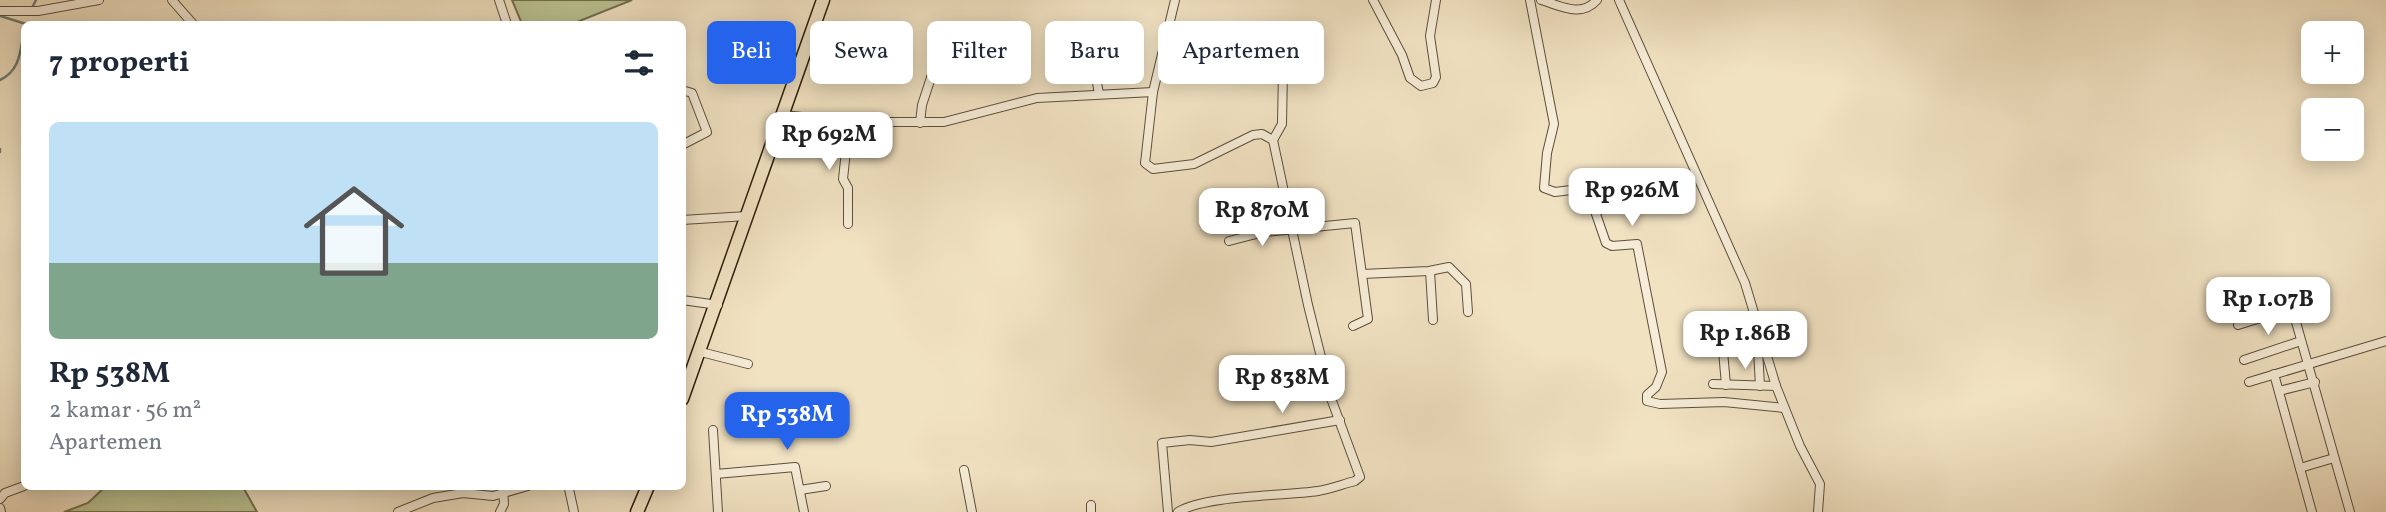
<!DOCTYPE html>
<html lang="id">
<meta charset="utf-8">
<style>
body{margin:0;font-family:Vollkorn,serif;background:#f2f2f3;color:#1f2937;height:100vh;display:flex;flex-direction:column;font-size:26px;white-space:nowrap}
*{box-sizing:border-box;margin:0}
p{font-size:23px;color:#747a83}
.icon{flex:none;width:38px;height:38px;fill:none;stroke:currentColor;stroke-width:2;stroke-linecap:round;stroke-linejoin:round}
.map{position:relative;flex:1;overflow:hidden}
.side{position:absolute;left:21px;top:21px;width:665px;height:469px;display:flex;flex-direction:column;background:#fff;border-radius:10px;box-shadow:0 4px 18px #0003}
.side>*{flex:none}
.guide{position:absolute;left:707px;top:21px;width:665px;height:63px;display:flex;gap:14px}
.controls{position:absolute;left:2301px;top:21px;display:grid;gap:14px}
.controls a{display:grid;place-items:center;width:63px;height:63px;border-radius:10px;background:#fff;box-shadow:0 4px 18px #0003;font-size:35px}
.price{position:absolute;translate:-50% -60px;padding:0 16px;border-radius:14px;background:#fff;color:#222;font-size:23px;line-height:46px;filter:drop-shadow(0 2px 4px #0008)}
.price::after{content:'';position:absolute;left:50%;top:42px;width:21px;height:16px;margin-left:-10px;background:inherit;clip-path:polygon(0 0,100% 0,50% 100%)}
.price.selected{background:#2563eb;color:#fff}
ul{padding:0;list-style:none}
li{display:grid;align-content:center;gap:14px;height:371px;padding:0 28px}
li span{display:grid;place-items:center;height:217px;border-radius:10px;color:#555}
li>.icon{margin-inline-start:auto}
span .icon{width:126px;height:126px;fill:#fffc;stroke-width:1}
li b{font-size:30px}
h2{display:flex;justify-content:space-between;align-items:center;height:84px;padding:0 28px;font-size:30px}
.chip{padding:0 24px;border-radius:10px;background:#fff;box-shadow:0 4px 18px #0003;font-size:24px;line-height:63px}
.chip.selected{background:#2563eb;color:#fff}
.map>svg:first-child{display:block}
.green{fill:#bbc393;stroke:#747050;stroke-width:2}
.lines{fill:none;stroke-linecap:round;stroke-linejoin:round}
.stream{stroke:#6f7d74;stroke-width:2.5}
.street-casing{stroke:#5d4f3a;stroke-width:10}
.primary-casing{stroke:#2c1e0c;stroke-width:15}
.street{stroke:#f6ecd7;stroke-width:8}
.primary{stroke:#f1e2c2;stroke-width:12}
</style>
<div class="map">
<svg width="2386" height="512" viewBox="0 0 2386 512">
<rect width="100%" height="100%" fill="#f1e2c2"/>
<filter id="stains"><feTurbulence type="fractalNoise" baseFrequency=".00286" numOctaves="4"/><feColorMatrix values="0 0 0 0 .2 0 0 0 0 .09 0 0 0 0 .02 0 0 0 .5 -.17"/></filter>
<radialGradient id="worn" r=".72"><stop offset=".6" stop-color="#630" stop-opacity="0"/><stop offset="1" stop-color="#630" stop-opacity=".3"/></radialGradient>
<g class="green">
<path d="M512 0H632L572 24H522Z"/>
<path d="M106 486 243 487 257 512H64L88 503Z"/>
</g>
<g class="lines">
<g class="stream">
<path d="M32 8 36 0"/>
<path d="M0 16 26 24"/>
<path d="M0 80C20 71 20 52 24 31"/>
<path d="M0 149V152"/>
</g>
<defs>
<g id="street">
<path d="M172 0 193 24"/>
<path d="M499 0 507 24"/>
<path d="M1175 0 1153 92 1145 163 1153 169 1194 164 1253 135 1262 134 1273 140 1308 305 1332 401 1360 477 1355 481C1343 484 1331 489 1318 491 1284 496 1205 495 1178 512"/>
<path d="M1373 0 1402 55 1410 78 1421 86 1433 83 1436 77 1430 36 1436 0"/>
<path d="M1530 0 1554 124 1547 153 1544 188 1555 192 1587 188 1606 243 1612 246 1637 244 1662 372 1656 387 1647 395V401L1660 404 1724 402 1784 408"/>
<path d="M1541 0C1561 6 1581 18 1597 0"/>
<path d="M1619 0 1745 283 1776 386 1800 446 1820 484 1818 512"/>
<path d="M0 11H38L99 0"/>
<path d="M1084 37 1091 49 1099 94"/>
<path d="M682 90 692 93 707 132 682 145"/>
<path d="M783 115 849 122H944L1037 98 1153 92"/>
<path d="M920 123 922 105 939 53"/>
<path d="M1273 140 1282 124 1283 69"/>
<path d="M682 220 747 216"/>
<path d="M848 224V188L843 179 849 122"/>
<path d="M1229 241 1264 232 1355 223 1368 319 1353 326"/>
<path d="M1430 271 1433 320"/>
<path d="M1362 274 1429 271 1449 267 1466 284 1468 312"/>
<path d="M682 300 718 305"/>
<path d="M2238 325 2292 308 2350 512"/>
<path d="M1758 350 1760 386"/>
<path d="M1723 351 1726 385"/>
<path d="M701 352 748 364"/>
<path d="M2244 360 2301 341"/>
<path d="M2274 374 2312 512"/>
<path d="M2249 382 2386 341"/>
<path d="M1713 384 1776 386"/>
<path d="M2279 391 2315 382"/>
<path d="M713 430 718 512"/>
<path d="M2300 468 2334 458"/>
<path d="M964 470 972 512"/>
<path d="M716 474 795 467 804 512"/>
<path d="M569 489 574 512"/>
<path d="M800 490 826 486"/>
<path d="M0 499 5 493 24 486"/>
<path d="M0 508 1 512"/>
<path d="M398 512 433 498 463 493 493 496 528 486"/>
<path d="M500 512 504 504 503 486"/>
<path d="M1091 512V505"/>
<path d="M1168 512 1162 443 1190 440 1211 442 1340 420"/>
</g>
<g id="primary">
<path d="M682 399 823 0"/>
<path d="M637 512 648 486"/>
</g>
</defs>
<use href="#street" class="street-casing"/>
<use href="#primary" class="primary-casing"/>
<use href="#street" class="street"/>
<use href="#primary" class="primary"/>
</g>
<rect width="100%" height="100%" filter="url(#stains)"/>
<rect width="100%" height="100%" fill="url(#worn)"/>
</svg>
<div class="controls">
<a>+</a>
<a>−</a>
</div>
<b class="price" style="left:829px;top:172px">Rp 692M</b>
<b class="price" style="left:1632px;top:228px">Rp 926M</b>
<b class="price" style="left:1262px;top:248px">Rp 870M</b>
<b class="price" style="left:2268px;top:337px">Rp 1.07B</b>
<b class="price" style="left:1745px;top:371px">Rp 1.86B</b>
<b class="price" style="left:1282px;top:415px">Rp 838M</b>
<b class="price selected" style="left:787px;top:452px">Rp 538M</b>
<div class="guide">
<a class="chip selected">Beli</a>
<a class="chip">Sewa</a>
<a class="chip">Filter</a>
<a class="chip">Baru</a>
<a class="chip">Apartemen</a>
</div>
<section class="side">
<h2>7 properti<svg class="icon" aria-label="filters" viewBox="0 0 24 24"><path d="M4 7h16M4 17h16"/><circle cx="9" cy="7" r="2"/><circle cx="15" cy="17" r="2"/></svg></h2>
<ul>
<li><span style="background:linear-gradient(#bfe0f5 65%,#7fa58c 0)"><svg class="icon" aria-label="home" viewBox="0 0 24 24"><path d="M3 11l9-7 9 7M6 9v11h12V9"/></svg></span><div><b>Rp 538M</b><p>2 kamar · 56 m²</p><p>Apartemen</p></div></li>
</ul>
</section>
</div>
